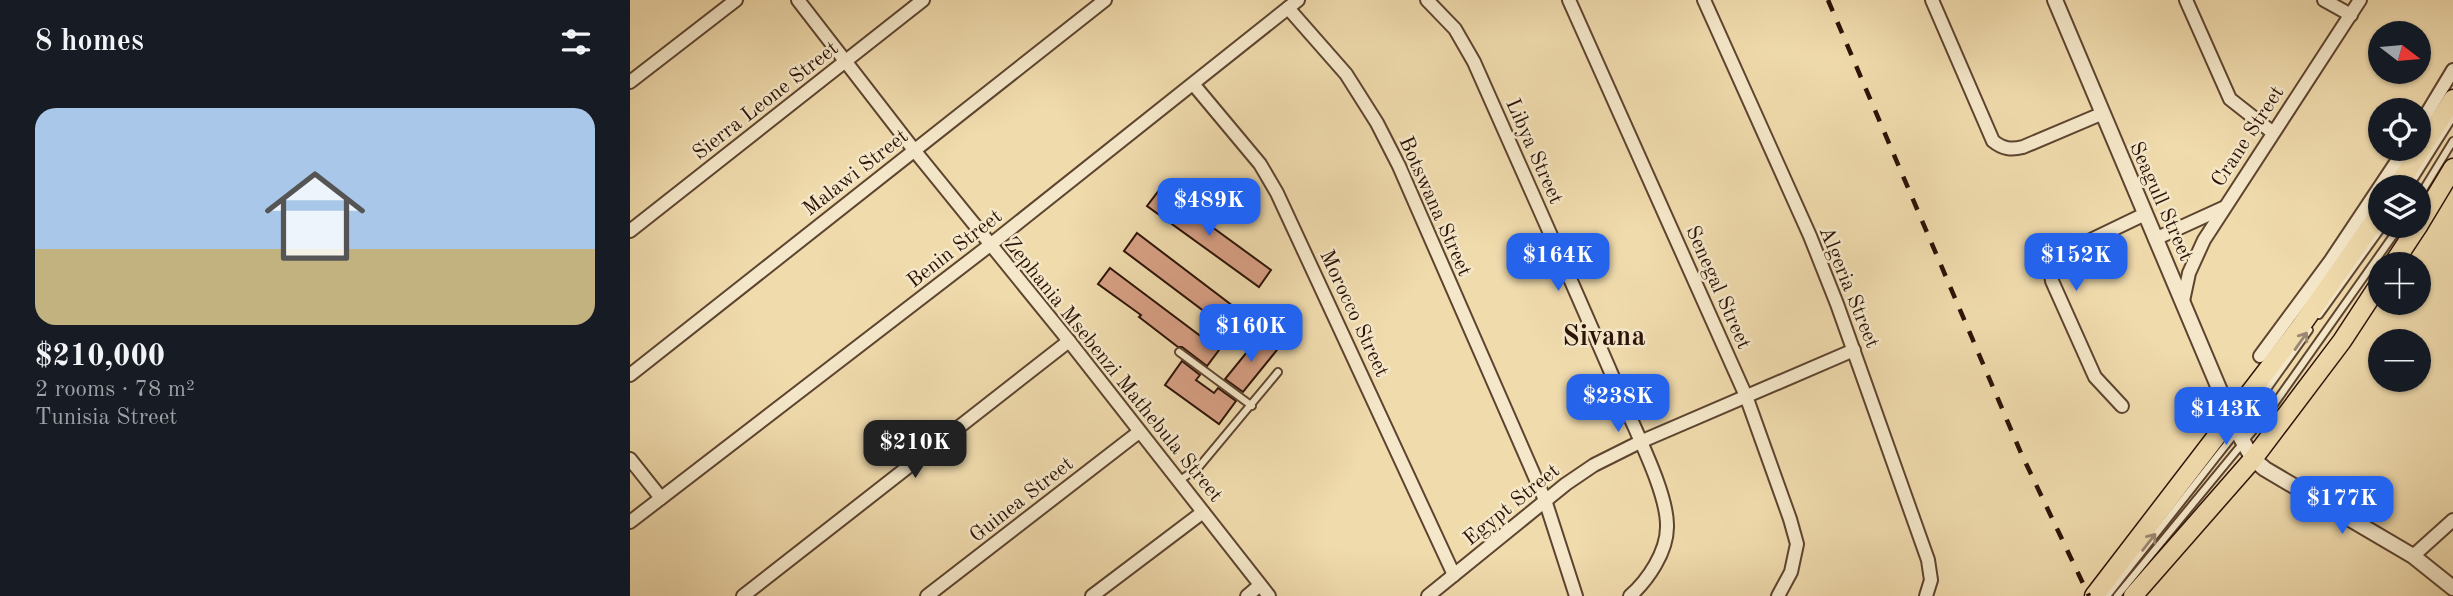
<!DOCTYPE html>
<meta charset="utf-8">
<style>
body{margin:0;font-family:"Old Standard TT",serif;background:#20242c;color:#f1f3f6;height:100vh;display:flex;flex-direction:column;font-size:26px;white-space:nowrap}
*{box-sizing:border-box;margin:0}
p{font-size:23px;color:#9ea1a6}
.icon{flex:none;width:38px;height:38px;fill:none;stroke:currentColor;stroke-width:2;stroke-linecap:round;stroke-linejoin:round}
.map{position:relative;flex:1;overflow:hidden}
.side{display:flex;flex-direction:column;background:#171b24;width:630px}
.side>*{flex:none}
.needle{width:46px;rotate:106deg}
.controls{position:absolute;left:1738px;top:21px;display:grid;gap:14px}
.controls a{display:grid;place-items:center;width:63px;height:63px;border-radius:50%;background:#171b24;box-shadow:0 2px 5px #0004;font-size:35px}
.price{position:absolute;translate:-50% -60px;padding:0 16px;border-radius:14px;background:#2563eb;color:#fff;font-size:23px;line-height:46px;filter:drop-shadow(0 2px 4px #0008)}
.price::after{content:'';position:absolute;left:50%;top:42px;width:21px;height:16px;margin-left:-10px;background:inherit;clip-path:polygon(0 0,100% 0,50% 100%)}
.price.current{background:#222;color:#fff}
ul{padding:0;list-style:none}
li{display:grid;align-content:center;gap:14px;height:371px;padding:0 35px}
li span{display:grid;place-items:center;height:217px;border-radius:21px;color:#555}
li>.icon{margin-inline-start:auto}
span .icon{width:126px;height:126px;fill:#fffc;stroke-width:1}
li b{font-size:30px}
h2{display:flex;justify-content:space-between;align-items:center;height:84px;padding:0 35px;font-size:30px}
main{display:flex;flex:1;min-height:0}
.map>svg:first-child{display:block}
.building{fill:#d8a085;stroke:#2c1207;stroke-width:2}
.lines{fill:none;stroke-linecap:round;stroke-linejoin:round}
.service-casing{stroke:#5d4430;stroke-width:10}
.minor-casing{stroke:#5d4430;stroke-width:16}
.tertiary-casing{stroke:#5d4430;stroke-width:18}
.primary-casing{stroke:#2c1207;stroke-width:21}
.service{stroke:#f5e8ca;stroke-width:6}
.minor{stroke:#f5e8ca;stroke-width:12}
.tertiary{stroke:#f5e8ca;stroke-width:14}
.primary{stroke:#f0dbad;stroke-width:18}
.rail{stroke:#2c1207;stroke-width:4.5;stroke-dasharray:12 12;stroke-linecap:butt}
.oneway{stroke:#9b8872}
.labels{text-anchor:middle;stroke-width:5;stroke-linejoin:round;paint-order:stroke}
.street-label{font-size:21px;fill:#2c1207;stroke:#f5e8ca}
.district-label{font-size:28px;font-weight:bold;fill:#2c1207;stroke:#f5e8ca}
</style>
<main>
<section class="side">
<h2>8 homes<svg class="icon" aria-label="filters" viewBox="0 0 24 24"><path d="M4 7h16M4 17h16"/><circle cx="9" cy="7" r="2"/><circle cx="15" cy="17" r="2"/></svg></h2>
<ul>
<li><span style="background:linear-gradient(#a9c7e8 65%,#c2b280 0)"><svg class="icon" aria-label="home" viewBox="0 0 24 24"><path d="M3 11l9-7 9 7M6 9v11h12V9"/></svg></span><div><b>$210,000</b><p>2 rooms · 78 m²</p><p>Tunisia Street</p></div></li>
</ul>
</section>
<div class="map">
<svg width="1823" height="596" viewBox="0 0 1823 596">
<rect width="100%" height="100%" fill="#f0dbad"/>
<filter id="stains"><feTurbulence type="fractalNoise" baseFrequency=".00286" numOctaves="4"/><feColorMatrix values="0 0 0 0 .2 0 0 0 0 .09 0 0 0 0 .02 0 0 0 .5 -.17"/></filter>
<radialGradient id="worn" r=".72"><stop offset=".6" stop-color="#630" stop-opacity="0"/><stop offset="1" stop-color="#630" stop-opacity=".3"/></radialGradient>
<g class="building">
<path d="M530 189 641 270 629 287 517 206Z"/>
<path d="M507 233 616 316 603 333 494 251Z"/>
<path d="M480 268 589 350 577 366 552 347H548L509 317 511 315 468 284Z"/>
<path d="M630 336 647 350 613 392 595 379Z"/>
<path d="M552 361 570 375 566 380 584 393 588 388 606 401 589 424 535 385Z"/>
</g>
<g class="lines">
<defs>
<g id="service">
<path d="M1779 187 1823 117"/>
<path d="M1788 198 1823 141"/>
<path d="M1689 315 1753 226"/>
<path d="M549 352 622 406"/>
<path d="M550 480 568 468 648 372"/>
<path d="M1477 596 1607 431 1679 330"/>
<path d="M1487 596 1640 410 1770 226"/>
</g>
<g id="minor">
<path d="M168 0 284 150 439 341 639 596"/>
<path d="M797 0 825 29 844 62C894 175 945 288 994 403 1007 435 1038 494 1037 527 1037 552 1018 580 1000 596"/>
<path d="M939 0 1116 396 1160 519 1167 544 1161 572 1148 596"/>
<path d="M1074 0 1180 236 1207 304 1298 560 1301 580 1296 596"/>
<path d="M1302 0 1363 141C1373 149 1381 150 1393 147L1471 114"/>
<path d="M1556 0 1600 99 1642 132"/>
<path d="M1694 0 1721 15"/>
<path d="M658 8 716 74 747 123 769 166 915 500 946 596"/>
<path d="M0 82 106 0"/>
<path d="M564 85 630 164 647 193 824 575"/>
<path d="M1788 128 1823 70"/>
<path d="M0 231 293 0"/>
<path d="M1525 239 1593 208"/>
<path d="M1553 301 1559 273 1574 240 1730 0"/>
<path d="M1630 356 1701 260 1775 149"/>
<path d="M0 375 475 0"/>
<path d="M1492 406 1465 377 1422 281C1419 268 1422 262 1432 254L1515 214"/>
<path d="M0 459 31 498"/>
<path d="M0 522 360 245 668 0"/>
<path d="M1783 556 1823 520"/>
<path d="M113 596 439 341"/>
<path d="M297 596 509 432"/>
<path d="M462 596 573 512"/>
<path d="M617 596 630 585"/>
<path d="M798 596 936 484 964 465 1010 442 1224 350"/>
</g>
<path id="tertiary" d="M1425 0 1607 431 1623 459 1635 469 1783 556 1823 588"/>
<g id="primary">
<path d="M1767 187 1823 99"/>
<path d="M1788 226 1823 168"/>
<path d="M1763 264 1788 226"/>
<path d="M1464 596 1671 326 1750 213"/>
<path d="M1503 596 1623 459 1712 341 1750 283"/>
</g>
</defs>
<use href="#service" class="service-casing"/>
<use href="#minor" class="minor-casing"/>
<use href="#tertiary" class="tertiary-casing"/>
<use href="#primary" class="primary-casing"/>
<use href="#service" class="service"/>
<use href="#minor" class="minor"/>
<use href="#tertiary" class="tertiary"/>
<use href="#primary" class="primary"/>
<path class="rail" d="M1198 0 1391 453 1459 596"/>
</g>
<defs><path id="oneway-shaft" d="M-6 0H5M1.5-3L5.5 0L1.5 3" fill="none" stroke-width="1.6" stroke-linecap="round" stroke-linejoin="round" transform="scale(1.75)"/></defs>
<g class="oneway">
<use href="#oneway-shaft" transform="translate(1671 341) rotate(-55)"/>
<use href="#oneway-shaft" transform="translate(1519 542) rotate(-52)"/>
</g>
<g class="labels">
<g class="street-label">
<text transform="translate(135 100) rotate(-38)" y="7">Sierra Leone Street</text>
<text transform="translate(1617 136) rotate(-57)" y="7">Crane Street</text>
<text transform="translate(905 151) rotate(66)" y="7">Libya Street</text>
<text transform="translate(225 172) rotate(-38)" y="7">Malawi Street</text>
<text transform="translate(1532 201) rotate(66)" y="7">Seagull Street</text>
<text transform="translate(806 206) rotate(66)" y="7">Botswana Street</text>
<text transform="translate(324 248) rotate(-38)" y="7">Benin Street</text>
<text transform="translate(1089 287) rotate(66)" y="7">Senegal Street</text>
<text transform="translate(1220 287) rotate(68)" y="7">Algeria Street</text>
<text transform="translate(725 313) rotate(65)" y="7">Morocco Street</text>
<text transform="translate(484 369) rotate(51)" y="7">Zephania Msebenzi Mathebula Street</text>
<text transform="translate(391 499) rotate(-38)" y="7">Guinea Street</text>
<text transform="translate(881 504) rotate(-39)" y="7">Egypt Street</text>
</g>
<g class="district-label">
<text x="974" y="345">Sivana</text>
</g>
</g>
<rect width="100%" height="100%" filter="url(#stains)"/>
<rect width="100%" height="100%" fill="url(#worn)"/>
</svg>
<div class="controls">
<a><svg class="needle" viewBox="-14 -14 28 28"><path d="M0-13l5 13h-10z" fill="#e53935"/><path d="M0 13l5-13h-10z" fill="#9ea1a6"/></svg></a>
<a><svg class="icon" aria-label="locate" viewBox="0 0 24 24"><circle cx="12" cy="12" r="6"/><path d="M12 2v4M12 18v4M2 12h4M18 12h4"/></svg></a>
<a><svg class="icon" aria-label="layers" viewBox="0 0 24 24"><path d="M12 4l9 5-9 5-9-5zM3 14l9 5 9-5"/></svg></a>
<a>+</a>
<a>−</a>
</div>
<b class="price" style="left:579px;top:238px">$489K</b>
<b class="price" style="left:928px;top:293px">$164K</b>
<b class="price" style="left:1446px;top:293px">$152K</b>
<b class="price" style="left:621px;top:364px">$160K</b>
<b class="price" style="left:988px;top:434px">$238K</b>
<b class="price" style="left:1596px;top:447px">$143K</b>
<b class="price current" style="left:285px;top:480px">$210K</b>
<b class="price" style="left:1712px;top:536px">$177K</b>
</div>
</main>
